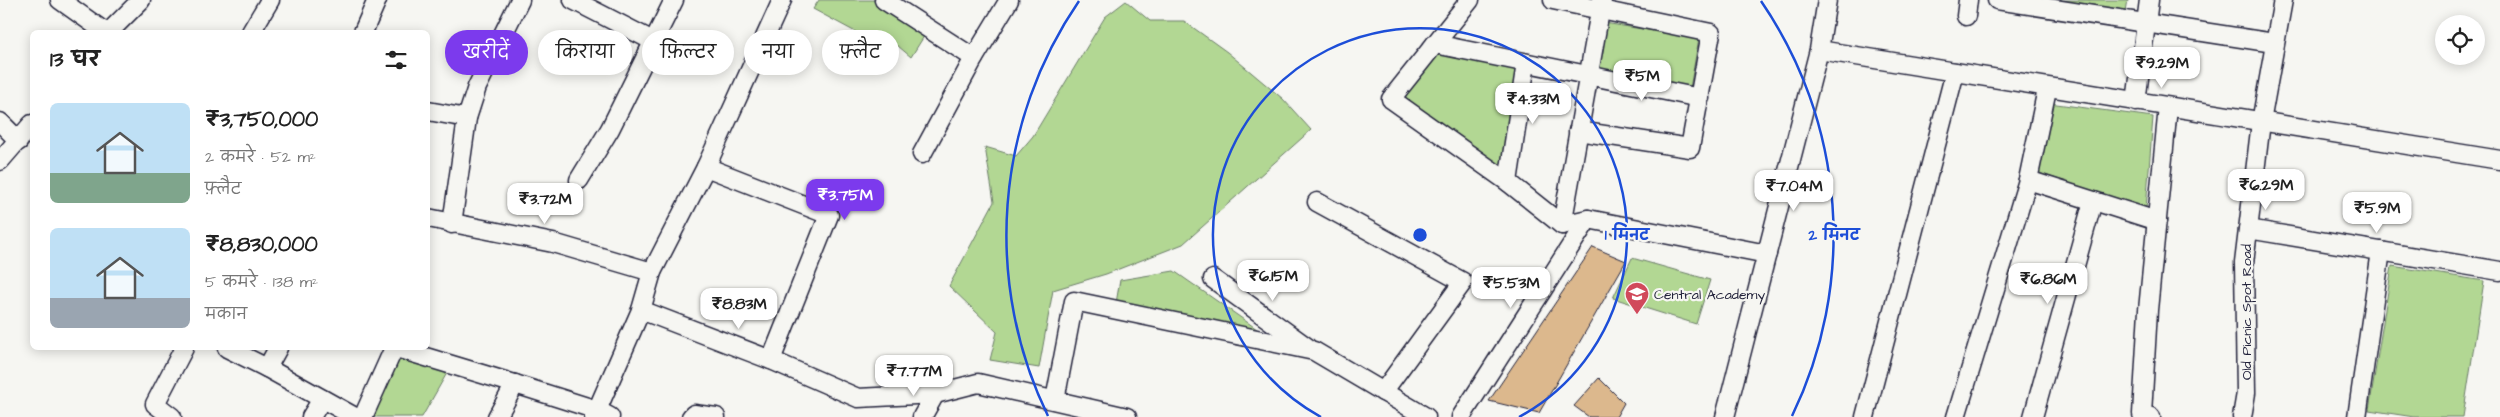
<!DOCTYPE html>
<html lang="hi">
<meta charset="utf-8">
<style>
body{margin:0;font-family:"Architects Daughter","Playpen Sans Deva",sans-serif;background:#f2f2f2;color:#222;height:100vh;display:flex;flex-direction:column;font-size:19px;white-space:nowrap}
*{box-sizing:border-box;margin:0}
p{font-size:16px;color:#767676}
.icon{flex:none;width:28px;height:28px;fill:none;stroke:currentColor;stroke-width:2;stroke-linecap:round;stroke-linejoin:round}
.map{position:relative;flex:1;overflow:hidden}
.drawer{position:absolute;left:30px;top:30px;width:400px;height:320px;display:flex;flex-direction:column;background:#fff;border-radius:8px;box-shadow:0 2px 12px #0003}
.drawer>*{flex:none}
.banner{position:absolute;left:445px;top:30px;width:475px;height:45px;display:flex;gap:10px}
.buttons{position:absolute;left:2435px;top:15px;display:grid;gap:10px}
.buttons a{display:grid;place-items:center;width:50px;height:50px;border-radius:50%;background:#fff;box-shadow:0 2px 12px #0003;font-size:25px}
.price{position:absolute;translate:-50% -42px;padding:0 11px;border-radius:10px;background:#fff;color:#222;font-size:16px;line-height:32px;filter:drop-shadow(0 1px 2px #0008)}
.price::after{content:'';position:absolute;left:50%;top:30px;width:15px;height:11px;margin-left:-8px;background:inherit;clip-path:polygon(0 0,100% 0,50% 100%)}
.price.on{background:#7c3aed;color:#fff}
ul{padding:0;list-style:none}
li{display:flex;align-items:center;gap:15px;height:125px;padding:0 20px}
li span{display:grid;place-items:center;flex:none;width:140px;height:100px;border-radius:8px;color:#555}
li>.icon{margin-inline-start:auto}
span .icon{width:60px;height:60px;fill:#fffc;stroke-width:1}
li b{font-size:21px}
h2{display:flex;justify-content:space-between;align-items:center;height:60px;padding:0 20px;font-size:21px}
.pill{padding:0 18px;border-radius:22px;background:#fff;box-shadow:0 2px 12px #0003;font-size:18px;line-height:45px}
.pill.on{background:#7c3aed;color:#fff}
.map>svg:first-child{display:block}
.green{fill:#b2d793;stroke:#6a7c67}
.building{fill:#dcb88d;stroke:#22223b}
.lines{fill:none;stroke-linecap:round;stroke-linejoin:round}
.minor-casing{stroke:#22223b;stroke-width:21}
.minor{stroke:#f6f6f2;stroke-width:18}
.ring{fill:none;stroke:#1d4ed8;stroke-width:2.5}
.labels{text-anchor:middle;stroke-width:4.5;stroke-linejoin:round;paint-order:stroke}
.poi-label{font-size:14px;fill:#22223b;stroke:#f6f6f2;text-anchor:start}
.street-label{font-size:14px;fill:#22223b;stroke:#f6f6f2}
.centre{fill:#1d4ed8;stroke:#f6f6f2;stroke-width:2.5}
.ring-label{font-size:15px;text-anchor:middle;font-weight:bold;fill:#1d4ed8;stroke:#f6f6f2;stroke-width:4.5;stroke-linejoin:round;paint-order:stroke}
</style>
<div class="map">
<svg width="2500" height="417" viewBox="0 0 2500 417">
<rect width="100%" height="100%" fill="#f6f6f2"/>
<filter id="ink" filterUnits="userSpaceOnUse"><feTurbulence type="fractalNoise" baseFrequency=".02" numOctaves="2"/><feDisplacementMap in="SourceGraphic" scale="10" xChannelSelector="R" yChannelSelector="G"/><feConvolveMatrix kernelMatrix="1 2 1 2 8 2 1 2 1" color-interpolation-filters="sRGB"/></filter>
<g filter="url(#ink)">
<g class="green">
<path d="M819 0H876L926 33 911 57 898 46 889 50 813 9Z"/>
<path d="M2054 0H2128L2126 11Z"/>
<path d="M1126 1 1150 21H1184L1227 52 1283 99 1311 130 1183 244 1106 274 1053 290 1039 368 990 360 997 332 949 286 994 202 985 147 1016 156 1033 136 1105 17Z"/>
<path d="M1604 23 1699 38 1690 88 1599 71Z"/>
<path d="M1437 50 1521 70 1505 168 1398 97Z"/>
<path d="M2049 103 2153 117 2146 209 2030 170Z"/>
<path d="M1632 258 1710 280 1696 324 1613 298Z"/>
<path d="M2392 266 2484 281 2463 417H2414L2369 410Z"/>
<path d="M1174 271 1267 336 1116 303 1120 280Z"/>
<path d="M399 353 447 373 422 417H370Z"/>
</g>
<g class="building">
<path d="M1593 247 1626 261 1539 413 1489 401Z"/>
<path d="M1599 378 1624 403 1616 417H1589L1574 406Z"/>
</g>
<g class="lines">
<defs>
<g id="minor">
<path d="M60 0 105 32"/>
<path d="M573 0 655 42"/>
<path d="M782 0 706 167 652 272 641 310 771 360 858 398 935 394 978 383 1127 417"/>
<path d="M884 0 974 58"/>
<path d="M1470 0 1391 99 1508 182 1562 225 1588 219 1767 254"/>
<path d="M1553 0 1711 33 1690 148 1578 131"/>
<path d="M1997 0 2274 43"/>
<path d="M1966 16 1968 0"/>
<path d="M109 32 141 0"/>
<path d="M251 32 270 0"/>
<path d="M363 32 377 0"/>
<path d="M1435 44 1700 98"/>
<path d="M1819 50 2500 160"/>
<path d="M2136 102 2149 0"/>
<path d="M428 111 467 118"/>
<path d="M0 122 19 141"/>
<path d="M922 154 974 58 1009 0"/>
<path d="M0 161 32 124"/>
<path d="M706 167 829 215 771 360"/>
<path d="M579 180 610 129 674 0"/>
<path d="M2028 180 2157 221"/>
<path d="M1508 182 1526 63"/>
<path d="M1317 202 1463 282 1383 392"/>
<path d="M428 218 553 243 652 272"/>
<path d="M452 224 467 118 477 87 520 0"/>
<path d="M1562 225 1602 0"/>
<path d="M2248 229 2500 271"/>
<path d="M1213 279 1307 347"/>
<path d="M227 348 267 368"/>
<path d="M278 348 267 368 355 417"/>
<path d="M396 348 515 384 597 410 610 417"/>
<path d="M1055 400 1074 301 1314 351 1426 417"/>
<path d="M172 417 155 404 184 348"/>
<path d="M311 417 322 399"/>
<path d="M363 417 394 348"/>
<path d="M497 417 515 384"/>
<path d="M594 417 641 310"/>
<path d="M691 417 694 414 716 417"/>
<path d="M922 417 935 394"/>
<path d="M1461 417 1588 219"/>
<path d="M1725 417 1819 50 1827 0"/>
<path d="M1865 417 1955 72"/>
<path d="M1956 417 2028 180 2047 89"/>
<path d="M2033 417 2093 201"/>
<path d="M2151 417 2142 414 2148 310 2168 107"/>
<path d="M2242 417 2246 393 2244 263 2261 122 2283 0"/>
<path d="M2357 417 2381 251"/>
</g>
</defs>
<use href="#minor" class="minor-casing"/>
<use href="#minor" class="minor"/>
</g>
</g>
<g class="ring">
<path d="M1321 417A207 207 0 1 1 1519 417"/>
<path d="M1048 416A414 414 0 0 1 1079 1M1761 1A414 414 0 0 1 1792 416"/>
</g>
<defs>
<symbol id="school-pin" viewBox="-11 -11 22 30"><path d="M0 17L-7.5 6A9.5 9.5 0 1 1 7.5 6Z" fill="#d1495b" stroke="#f6f6f2"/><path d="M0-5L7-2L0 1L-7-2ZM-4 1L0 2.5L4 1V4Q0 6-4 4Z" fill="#fff"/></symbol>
</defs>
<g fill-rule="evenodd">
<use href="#school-pin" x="1623" y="280" width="28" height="38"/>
</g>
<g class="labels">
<g class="poi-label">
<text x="1654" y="299">Central Academy</text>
</g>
<g class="street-label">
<text transform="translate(2246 312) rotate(-90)" y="5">Old Picnic Spot Road</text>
</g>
</g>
<circle cx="1420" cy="235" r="8" class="centre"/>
<g class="ring-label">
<text x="1627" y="240">1 मिनट</text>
<text x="1834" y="240">2 मिनट</text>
</g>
</svg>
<div class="buttons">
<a><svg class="icon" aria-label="locate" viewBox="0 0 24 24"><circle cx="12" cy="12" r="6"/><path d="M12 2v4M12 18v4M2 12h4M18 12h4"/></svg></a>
</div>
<b class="price" style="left:2162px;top:89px">₹9.29M</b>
<b class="price" style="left:1642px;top:102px">₹5M</b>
<b class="price" style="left:1533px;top:125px">₹4.33M</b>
<b class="price" style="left:2266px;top:211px">₹6.29M</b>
<b class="price" style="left:1794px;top:212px">₹7.04M</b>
<b class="price on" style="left:845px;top:221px">₹3.75M</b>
<b class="price" style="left:545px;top:225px">₹3.72M</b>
<b class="price" style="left:2377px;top:234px">₹5.9M</b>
<b class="price" style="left:1273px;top:302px">₹6.15M</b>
<b class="price" style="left:2048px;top:305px">₹6.86M</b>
<b class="price" style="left:1511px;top:309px">₹5.53M</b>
<b class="price" style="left:739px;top:330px">₹8.83M</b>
<b class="price" style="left:914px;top:397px">₹7.77M</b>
<div class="banner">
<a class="pill on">खरीदें</a>
<a class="pill">किराया</a>
<a class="pill">फ़िल्टर</a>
<a class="pill">नया</a>
<a class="pill">फ़्लैट</a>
</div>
<section class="drawer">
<h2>13 घर<svg class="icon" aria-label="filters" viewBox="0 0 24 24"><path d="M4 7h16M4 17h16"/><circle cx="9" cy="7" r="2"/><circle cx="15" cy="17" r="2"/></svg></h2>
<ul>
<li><span style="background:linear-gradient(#bfe0f5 70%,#7fa58c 0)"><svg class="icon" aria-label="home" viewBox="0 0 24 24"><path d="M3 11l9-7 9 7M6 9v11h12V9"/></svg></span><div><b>₹3,750,000</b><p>2 कमरे · 52 m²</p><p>फ़्लैट</p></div></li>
<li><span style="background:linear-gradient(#bfe0f5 70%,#9aa5b1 0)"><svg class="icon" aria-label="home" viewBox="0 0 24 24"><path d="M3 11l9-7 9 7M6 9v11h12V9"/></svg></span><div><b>₹8,830,000</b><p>5 कमरे · 138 m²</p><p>मकान</p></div></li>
</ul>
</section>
</div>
